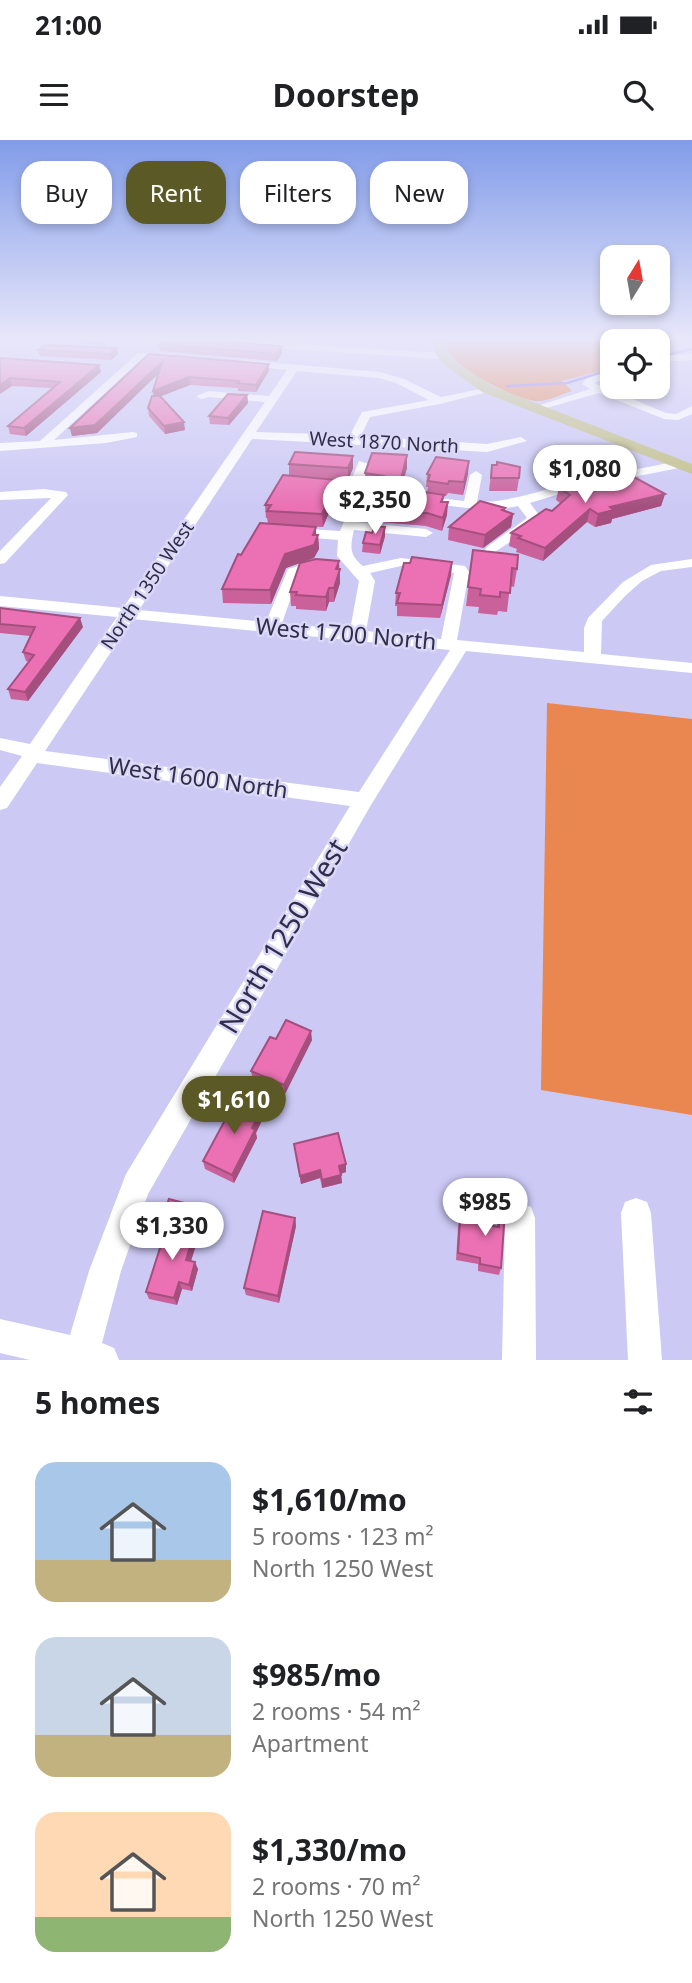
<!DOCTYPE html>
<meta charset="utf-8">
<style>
body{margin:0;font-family:"Noto Sans",sans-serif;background:#f2f2f2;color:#202124;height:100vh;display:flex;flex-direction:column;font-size:26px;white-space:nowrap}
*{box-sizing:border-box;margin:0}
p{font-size:23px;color:#757577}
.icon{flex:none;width:38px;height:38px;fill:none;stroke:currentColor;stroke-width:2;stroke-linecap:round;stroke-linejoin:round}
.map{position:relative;height:1220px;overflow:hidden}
.drawer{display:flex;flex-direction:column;background:#fff;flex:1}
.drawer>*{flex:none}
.guide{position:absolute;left:21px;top:21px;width:651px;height:63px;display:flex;gap:14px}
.needle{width:46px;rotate:11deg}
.controls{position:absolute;left:600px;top:105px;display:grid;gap:14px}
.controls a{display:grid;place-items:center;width:70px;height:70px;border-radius:14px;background:#fff;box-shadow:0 4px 10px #0003;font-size:35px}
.price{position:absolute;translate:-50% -60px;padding:0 16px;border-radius:24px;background:#fff;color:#222;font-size:23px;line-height:46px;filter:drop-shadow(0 2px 4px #0008)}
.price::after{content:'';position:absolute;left:50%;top:42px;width:21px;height:16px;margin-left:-10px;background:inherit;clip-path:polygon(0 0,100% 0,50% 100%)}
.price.active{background:#5b5a26;color:#fff}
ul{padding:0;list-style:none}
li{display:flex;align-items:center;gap:21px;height:175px;padding:0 35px}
li span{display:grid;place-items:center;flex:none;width:196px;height:140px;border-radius:21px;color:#555}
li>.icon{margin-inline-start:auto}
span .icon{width:84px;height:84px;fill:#fffc;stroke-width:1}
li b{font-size:30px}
h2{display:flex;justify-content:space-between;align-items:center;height:84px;padding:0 35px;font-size:30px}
.chip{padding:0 24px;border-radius:21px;background:#fff;box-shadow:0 4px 10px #0003;font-size:24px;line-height:63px}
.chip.active{background:#5b5a26;color:#fff}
.status{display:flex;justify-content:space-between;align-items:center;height:49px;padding:0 35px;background:#fff;direction:ltr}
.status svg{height:19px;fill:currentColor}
header{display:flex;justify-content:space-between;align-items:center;height:91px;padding:0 35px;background:#fff;font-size:32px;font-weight:700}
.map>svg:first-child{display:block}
.green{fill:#ea8650}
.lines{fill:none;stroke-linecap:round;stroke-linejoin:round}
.stream{stroke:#8977ea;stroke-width:2.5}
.minor{fill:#fff;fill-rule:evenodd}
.major{fill:#c1bf82;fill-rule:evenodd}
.wall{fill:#ca619b}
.shaded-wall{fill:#a44f7e}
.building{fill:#eb71b4;stroke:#a44f7e;stroke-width:2}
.labels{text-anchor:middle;stroke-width:5;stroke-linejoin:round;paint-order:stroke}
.far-street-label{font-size:19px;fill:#302d4a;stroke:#d9d8f6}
.street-label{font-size:23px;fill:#302d4a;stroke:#d9d8f6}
.near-street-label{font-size:28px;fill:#302d4a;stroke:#d9d8f6}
</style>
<div class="status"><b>21:00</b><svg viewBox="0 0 49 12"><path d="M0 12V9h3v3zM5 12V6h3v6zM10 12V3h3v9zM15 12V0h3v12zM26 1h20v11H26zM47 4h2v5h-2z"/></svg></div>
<header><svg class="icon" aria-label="menu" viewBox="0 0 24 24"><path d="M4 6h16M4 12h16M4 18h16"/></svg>Doorstep<svg class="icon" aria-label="search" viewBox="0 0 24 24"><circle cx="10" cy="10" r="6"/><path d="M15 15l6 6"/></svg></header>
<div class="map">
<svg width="692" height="1220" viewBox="0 0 692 1220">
<rect width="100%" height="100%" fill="#ccc9f5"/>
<g class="green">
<path d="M444 198H578C591 203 601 200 612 204V228L562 241 572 251C562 254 550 260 540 261 521 263 437 222 444 198Z"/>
<path d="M547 563 692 579V975L541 950Z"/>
</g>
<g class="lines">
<g class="stream">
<path d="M58 198 105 205"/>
<path d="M658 217 692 209"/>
<path d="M507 246 567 243 612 229"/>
</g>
<g class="minor">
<path d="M165 198H206L441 213 446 216 441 219 170 201Z"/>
<path d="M138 213 172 214 177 217 172 220 143 218 54 300 133 292 137 293V297L106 303 0 311V303L40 301Z"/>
<path d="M692 214V220L658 222V216Z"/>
<path d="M244 220 380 232 404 239 441 257 491 247V251L440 264 370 277 361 296 487 304 521 297 527 301 487 312 252 299 139 470 266 482 288 429 322 419 329 423 327 426 299 435 282 483 350 490 359 441 337 416 338 400 292 396 285 392 292 388 340 391 354 358 359 357C344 344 322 355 308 344L314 340 350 343 359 321 369 324 362 346 371 354H404L464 361 470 335 476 331 482 335 477 362C513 362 544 349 578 341 612 332 646 329 680 320L684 321V327L582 347 530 363 542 379 540 382 492 414 487 413 485 410 487 407 527 378 518 366C466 377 413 352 364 364L357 382 426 389 433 393 426 397 354 390C350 407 349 415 363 426L401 418 465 426 469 432 457 500 584 512V488L588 478 623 442 651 425 692 419V427L661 431 642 441 625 456 602 481 601 514 692 523V533L466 511 371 665 148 1054 121 1131 102 1203 114 1208 119 1220H30L0 1213V1179L70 1195 89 1131 126 1034 350 666 37 623 7 668 0 670V647L22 616 0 610V598L30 604 117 477 0 466V456L123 468 265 262 209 257 201 259 196 256 209 251 269 256 287 230 241 225V221ZM297 231 379 238 396 243 429 260 362 272 350 295 256 292ZM401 426 454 433 441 499 366 491 375 441 370 433ZM133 479 450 510 359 652 45 611Z"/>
<path d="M612 230V236L594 243 666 273 676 274 692 266V274L678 280 664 279 599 253 536 271 531 268 590 249 582 244 586 239Z"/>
<path d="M44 349 66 352 68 355 5 423 0 424V411L51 358 0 360V352Z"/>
<path d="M636 1058 647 1062 651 1073 662 1220H628L621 1073 625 1062Z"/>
<path d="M520 1063 531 1067 535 1078 536 1220H502L505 1078 509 1067Z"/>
</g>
<path class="major" d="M430 198H442L453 220 492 246 692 324V334L482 252 444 225 437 216Z"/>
</g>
<g class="wall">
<path d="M363 198H386L385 200 363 199Z"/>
<path d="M159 204 282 213 277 221 160 211Z"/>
<path d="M117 208 118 214 111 220 40 216 38 210Z"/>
<path d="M149 214 269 224V231L256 252 238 251V248L190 245 160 256 185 290 165 294 149 276 148 268 154 256 153 251 159 233 97 293 72 296 70 288Z"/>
<path d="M0 218 99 225 101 232 26 296 10 294 8 286 52 248 12 246Z"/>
<path d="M247 255 248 263 229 285 210 284 209 276Z"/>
<path d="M407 315V328L400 351H398V355L423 358 427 353 428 347H426L427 334H468L463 355 448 353 446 356H444L443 362 447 375 442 391 426 386 380 382V376L373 375V362L382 351 383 349 365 345V333Z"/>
<path d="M289 324 353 328 348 340 329 339 337 353 323 387 299 386 318 395 319 409 314 418 286 428 271 464 223 463 222 449 241 415 268 383 267 378H266L265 365 289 335Z"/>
<path d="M492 325 519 338 517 351H489Z"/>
<path d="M559 348 665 354 661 366 612 379 611 383 595 387 587 382 543 421 516 412 517 409 509 406 511 393 552 371 560 363 556 360Z"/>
<path d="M505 371 513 374 511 387 483 408 448 400 449 387Z"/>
<path d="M385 387V396L380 414 362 412 363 403 372 393Z"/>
<path d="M473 410 517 429 514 447 510 446 507 472 498 471 497 475 478 473 479 467 466 466Z"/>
<path d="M452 422 451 435 440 478 397 476V466H395L396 453 410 423Z"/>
<path d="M340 429V443L334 462H329L326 471 296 469V466H291L290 452Z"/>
<path d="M0 468 83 487 28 561 11 559 8 549 29 522 26 521 23 512 30 496 0 493Z"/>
<path d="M276 899 312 900 285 954 253 940 251 931Z"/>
<path d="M263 967 264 976 256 993 257 998 234 1043 205 1029 203 1021Z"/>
<path d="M294 1004 346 1032 341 1034 342 1043 322 1048 320 1038 301 1044Z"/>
<path d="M500 1052 505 1072 501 1128 499 1135 478 1131V1124L456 1120 458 1087 460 1080 497 1087 498 1059Z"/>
<path d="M184 1063 185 1067 179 1085 194 1094 197 1102 191 1121 198 1129 192 1151 182 1149 177 1165 149 1159 146 1152 166 1088 162 1087 160 1083Z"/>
<path d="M295 1078 296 1086 279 1163 246 1155 244 1148Z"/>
</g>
<g class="shaded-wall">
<path d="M282 206V213L277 221 276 214Z"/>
<path d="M117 208 118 214 111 220 110 214Z"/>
<path d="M162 222 163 229 97 293 72 296 70 288Z"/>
<path d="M269 224V231L256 252V245Z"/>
<path d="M99 225 101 232 26 296 24 288Z"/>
<path d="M189 237 190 245 154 259 153 251Z"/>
<path d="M10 238 12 246 0 254V245Z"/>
<path d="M247 255 248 263 229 285 228 278Z"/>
<path d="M184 282 185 290 165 294 164 286Z"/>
<path d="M407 315V328L400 351 401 339Z"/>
<path d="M353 316V328L348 340V328Z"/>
<path d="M469 321 468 334 463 355 464 342Z"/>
<path d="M337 340V353L323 387 322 374Z"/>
<path d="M665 354 661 366 612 379 611 383 595 387 598 374 610 367Z"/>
<path d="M448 362 447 375 442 391 443 378Z"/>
<path d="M505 368 503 381 513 374 511 387 483 408 485 395Z"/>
<path d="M590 369 587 382 543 421 545 408Z"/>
<path d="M316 387V399L318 395 319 409 314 418 286 428 271 464 270 450 285 414 313 395Z"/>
<path d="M385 387V396L380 414V405Z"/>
<path d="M339 421 340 443 334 462V448L336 429Z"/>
<path d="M452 422 451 435 440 478 442 465Z"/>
<path d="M329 448V462L326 471V457Z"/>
<path d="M80 478 83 487 28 561 25 552Z"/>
<path d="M311 891 312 900 285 954 284 945Z"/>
<path d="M263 967 264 976 256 993 257 998 234 1043 232 1035 252 988Z"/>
<path d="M346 1024V1032L339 1034V1026Z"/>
<path d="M320 1030V1038L301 1044 300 1036Z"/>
<path d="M341 1035 342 1043 322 1048V1040Z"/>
<path d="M184 1063 185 1067 176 1091 175 1087Z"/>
<path d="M295 1078 296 1086 279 1163 278 1156Z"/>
<path d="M194 1094 197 1102 189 1127 186 1120Z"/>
<path d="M195 1122 198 1129 192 1151 189 1145Z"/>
<path d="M179 1142 182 1149 177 1165 174 1158Z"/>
</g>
<g class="building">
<path d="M166 198H173L282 206 276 214 159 204Z"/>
<path d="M45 205 117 208 110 214 38 210Z"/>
<path d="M149 214 269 224 256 245 237 243 239 241 189 237 153 251 162 222 95 285 70 288Z"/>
<path d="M0 218 99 225 24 288 8 286 60 242 10 238 0 245Z"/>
<path d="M228 254 247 255 228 278 209 276Z"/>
<path d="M152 256H160L184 282 164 286 148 268Z"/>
<path d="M295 312 353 316 348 328 289 324Z"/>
<path d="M372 313 407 315 401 339H383L384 336 365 333Z"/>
<path d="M436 317 469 321 464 342 449 341 448 344 428 341 430 335 427 334Z"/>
<path d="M497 322 520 327 519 338H491L492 325H497Z"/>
<path d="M621 330 665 354 610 367 614 370 598 374 590 369 545 408 518 398 521 396 511 393 546 369 552 371 570 355 559 348Z"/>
<path d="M283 335 337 340 322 374 267 371 271 365H265Z"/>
<path d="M398 351V355L423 358 425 352 444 355 441 362H448L443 378 427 373 380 369 382 363 373 362 377 352Z"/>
<path d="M480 361 505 368 502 370 513 374 485 395 449 387Z"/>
<path d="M260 383 316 387 313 395H318L314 405 285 414 270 450 222 449 238 414 241 415Z"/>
<path d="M375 386 385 387 380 405 363 403 366 392 372 393Z"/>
<path d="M473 410 518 415 517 429 512 428 510 453 500 452V457L480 455 481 449 468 447Z"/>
<path d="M412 417 452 422 442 465 397 463 400 453H396L404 423H410Z"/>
<path d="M316 419 339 421 336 429H340L334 448H329L326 457 296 455 297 452H290L300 423Z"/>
<path d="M0 468 80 478 25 552 8 549 34 515 23 512 35 487 0 484Z"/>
<path d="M286 880 311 891 284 945 251 931 270 897 276 899Z"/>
<path d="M238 956 263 967 252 988 255 990 232 1035 203 1021Z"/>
<path d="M338 993 346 1024 339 1026 341 1035 322 1040 320 1030 300 1036 294 1004Z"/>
<path d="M500 1052 513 1054 505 1071 501 1128 480 1124V1118L458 1113 460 1080 499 1087Z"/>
<path d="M169 1059 184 1063 176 1085 168 1083 167 1085 160 1083Z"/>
<path d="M263 1071 295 1078 278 1156 244 1148Z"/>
<path d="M168 1083 189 1088 187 1093 194 1094 186 1120 195 1122 189 1145 179 1142 174 1158 146 1152Z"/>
</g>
<linearGradient id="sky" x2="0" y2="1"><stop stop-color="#829ce9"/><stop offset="0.54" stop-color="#e8e7fa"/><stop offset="1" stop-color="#e8e7fa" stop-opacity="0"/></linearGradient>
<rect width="692" height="368" fill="url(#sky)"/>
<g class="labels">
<g class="far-street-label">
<text transform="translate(384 302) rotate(3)" y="7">West 1870 North</text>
<text transform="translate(147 445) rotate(-56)" y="7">North 1350 West</text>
</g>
<g class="street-label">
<text transform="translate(346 494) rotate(5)" y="8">West 1700 North</text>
<text transform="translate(198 638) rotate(8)" y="8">West 1600 North</text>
</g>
<g class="near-street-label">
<text transform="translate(283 796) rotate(-59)" y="10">North 1250 West</text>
</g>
</g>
</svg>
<div class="controls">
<a><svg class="needle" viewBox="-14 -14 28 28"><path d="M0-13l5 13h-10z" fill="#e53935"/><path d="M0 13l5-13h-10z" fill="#757577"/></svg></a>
<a><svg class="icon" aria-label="locate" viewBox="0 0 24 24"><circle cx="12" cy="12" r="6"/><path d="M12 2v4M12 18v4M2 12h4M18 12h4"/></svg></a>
</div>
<b class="price" style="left:585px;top:365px">$1,080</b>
<b class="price" style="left:375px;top:396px">$2,350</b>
<b class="price active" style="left:234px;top:996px">$1,610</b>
<b class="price" style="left:485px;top:1098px">$985</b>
<b class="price" style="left:172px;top:1122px">$1,330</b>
<div class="guide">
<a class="chip">Buy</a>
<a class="chip active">Rent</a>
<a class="chip">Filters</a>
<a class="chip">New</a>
</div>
</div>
<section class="drawer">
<h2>5 homes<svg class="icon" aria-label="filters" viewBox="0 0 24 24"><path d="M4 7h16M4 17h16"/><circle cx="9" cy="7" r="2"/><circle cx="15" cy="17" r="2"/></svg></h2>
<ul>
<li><span style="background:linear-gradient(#a9c7e8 70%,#c2b280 0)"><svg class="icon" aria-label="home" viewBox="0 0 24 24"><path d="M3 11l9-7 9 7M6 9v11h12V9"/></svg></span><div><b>$1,610/mo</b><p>5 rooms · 123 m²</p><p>North 1250 West</p></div></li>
<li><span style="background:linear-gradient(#c9d6e8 70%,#c2b280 0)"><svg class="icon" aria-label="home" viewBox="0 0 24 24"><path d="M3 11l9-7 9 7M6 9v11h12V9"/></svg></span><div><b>$985/mo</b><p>2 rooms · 54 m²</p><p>Apartment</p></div></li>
<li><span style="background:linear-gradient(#ffd9b3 75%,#8fb573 0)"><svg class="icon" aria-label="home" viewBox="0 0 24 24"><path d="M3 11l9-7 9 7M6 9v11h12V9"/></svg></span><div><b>$1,330/mo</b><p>2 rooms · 70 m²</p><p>North 1250 West</p></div></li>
</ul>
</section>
